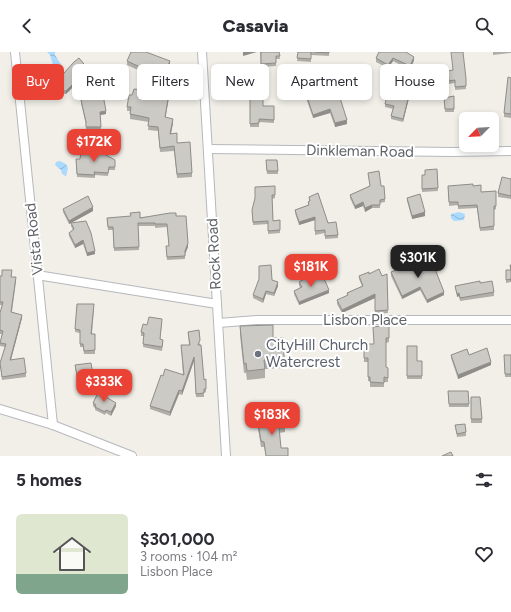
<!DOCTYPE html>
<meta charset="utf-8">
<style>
body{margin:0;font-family:Figtree,sans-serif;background:#f2f2f3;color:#2b2b33;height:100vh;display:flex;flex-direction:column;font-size:15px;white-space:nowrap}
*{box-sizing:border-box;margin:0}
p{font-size:13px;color:#7c7c81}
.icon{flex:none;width:22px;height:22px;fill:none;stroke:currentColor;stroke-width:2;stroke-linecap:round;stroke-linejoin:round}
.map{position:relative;height:404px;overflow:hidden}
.panel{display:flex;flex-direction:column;background:#fff;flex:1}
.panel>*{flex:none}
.hud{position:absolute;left:12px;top:12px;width:487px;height:36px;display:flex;gap:8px}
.needle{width:26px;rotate:246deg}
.controls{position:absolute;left:459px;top:60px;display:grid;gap:8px}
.controls a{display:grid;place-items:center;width:40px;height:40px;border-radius:6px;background:#fff;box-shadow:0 2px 6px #0003;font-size:20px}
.price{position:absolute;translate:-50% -34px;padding:0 9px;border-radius:8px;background:#ea4335;color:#fff;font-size:13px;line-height:26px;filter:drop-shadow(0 1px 2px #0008)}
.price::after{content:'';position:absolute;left:50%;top:24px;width:12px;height:9px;margin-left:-6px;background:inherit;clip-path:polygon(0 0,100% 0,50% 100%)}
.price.active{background:#222;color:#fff}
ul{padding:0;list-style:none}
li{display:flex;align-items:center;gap:12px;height:100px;padding:0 16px}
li+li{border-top:1px solid #e1e1e2}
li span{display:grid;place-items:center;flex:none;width:112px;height:80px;border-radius:6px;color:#555}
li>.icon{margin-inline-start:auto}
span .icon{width:48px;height:48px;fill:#fffc;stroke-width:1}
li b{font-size:17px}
h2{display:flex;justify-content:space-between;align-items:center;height:48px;padding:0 16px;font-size:17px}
.chip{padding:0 14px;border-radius:6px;background:#fff;box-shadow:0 2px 6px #0003;font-size:14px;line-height:36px}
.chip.active{background:#ea4335;color:#fff}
header{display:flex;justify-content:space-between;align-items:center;height:52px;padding:0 16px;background:#fff;font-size:18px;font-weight:800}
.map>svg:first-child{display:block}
.water{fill:url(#water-waves)}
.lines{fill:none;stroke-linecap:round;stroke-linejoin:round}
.minor-casing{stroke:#b5b8bc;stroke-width:10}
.minor{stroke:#fff;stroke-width:8}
.wall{fill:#afaea9}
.shaded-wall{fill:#8f8d8a}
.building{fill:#cccac5;stroke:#8f8d8a}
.worship-dot{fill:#6b7280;stroke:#fff;stroke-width:1.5}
.labels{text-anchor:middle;stroke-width:4;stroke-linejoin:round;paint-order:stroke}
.street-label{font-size:15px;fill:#5f6368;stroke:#fff}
.worship-label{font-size:15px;fill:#5b616d;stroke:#fff;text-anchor:start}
</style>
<header><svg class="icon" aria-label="back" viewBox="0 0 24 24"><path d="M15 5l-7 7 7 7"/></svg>Casavia<svg class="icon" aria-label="search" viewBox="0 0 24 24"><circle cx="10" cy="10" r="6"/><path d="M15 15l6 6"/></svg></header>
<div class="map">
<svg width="511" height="404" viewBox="0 0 511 404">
<defs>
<pattern id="water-waves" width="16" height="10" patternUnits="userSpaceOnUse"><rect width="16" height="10" fill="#aadaff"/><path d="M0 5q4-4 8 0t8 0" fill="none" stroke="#8eb4d2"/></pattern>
</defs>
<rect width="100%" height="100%" fill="#f1efe8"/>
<g class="water">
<path d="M47 0H55V3L62 14 54 16 50 3Z"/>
<path d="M60 109 66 112 68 116 66 124 62 122 61 118 55 113 56 110Z"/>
<path d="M459 160 465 162 464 168 454 169 451 166V162Z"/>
</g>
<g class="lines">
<defs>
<g id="minor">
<path d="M15 0 53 373"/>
<path d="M202 0 226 404"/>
<path d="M208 97 452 100 511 99"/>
<path d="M37 223 217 252"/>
<path d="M219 271 257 268H511"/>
<path d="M0 357 53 373 132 404"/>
</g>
</defs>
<use href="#minor" class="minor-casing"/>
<use href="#minor" class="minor"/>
</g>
<g class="wall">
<path d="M260 0H279L280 7H276V14L261 15Z"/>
<path d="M298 0H329V4L311 3V10L297 9Z"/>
<path d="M379 0H407V1L414 8 410 18 393 9 388 16 376 10V6Z"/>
<path d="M493 0H511V1L493 3Z"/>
<path d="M127 9 170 13 161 33 170 39 165 65 173 71 171 82 177 91 192 121V125L177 126 174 99 160 100 158 79 148 78 149 70 130 67V59H127V55L132 43 151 39 153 25 127 13Z"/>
<path d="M448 19 466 30V37L455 38V31L449 32Z"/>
<path d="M88 20 66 42H63L55 34V31Z"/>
<path d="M511 26V66L504 65V61Z"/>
<path d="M243 29 274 68V71L259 70V75H250V42H243Z"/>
<path d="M328 32 347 72 335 75 330 61 313 66 306 46V42L328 36Z"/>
<path d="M412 34 403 70 391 67V64L393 57 385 55V52L394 41Z"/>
<path d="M454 44V60H445L444 46Z"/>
<path d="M81 48 106 62 100 63 101 79 86 78V73L81 51Z"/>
<path d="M76 107 115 108V118H109L108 124 95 123V126L77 125Z"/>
<path d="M266 108H277L278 122H267Z"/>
<path d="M437 117 438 139 422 140V123H425Z"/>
<path d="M368 121 381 134 385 147V150L380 151V156H372L365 160 363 154 355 157 350 146V143L370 134Z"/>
<path d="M511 127V147L498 145V141Z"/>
<path d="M448 134H473L481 140 496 139V157L494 158V178L480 179 477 156 458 157V153L449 154Z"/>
<path d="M255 135 275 143V146L272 147 273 169 280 168V181L268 182V172L253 173 252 161 255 147Z"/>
<path d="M309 145 338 183V186L325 187V181L315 183V168L299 173 295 161V158L308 153V150H309Z"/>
<path d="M407 146 425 164 412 167 407 149Z"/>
<path d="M63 157 93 159 71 171 95 202 87 204 83 192 75 196 69 184V181L73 178 71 174V171L69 172 63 160Z"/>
<path d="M176 164 188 195 185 202V207L167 208 166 194H169L167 175 155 176V174H138L139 198 114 199 113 178H108L107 166Z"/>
<path d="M510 213H511V232V230L506 231V218H511Z"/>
<path d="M431 218 444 243 427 251 420 238 402 247 391 224V220Z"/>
<path d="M12 221 11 225 16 229 12 260 22 266 11 308 26 321V325L2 328 0 311 5 295 0 294V291L2 282H0V261L2 253H0V224Z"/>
<path d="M369 222 382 224 387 222 388 261 375 262V246L342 261 337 252V248L347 244V241L362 234 359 227V224Z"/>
<path d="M272 228 278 234 274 244 266 242 263 251 253 246V243Z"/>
<path d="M309 228 329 241 299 253 294 242V239L300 236 299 233V230Z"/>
<path d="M480 231 494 240V244L460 249 459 244 457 245 455 234Z"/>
<path d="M94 256 92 282H95V302H84L83 295H80V281L75 280V277Z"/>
<path d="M162 271 160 287 163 291 162 299 143 295 144 284H141V280L147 273Z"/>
<path d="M389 273V290L386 291V315L388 316V330H384V335H370V329H368V310H364V292H374Z"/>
<path d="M240 274 273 286H284V316L265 317V326L247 328 246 321H244L240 283Z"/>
<path d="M188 280 200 292 204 328 206 327V340L204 341V345H196L194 309 182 343 179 342 170 364 150 357V354L163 324 183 323 181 293H189Z"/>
<path d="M407 294 417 309H422V327H407Z"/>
<path d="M451 303H469L491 313 458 327 451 306Z"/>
<path d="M504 303H511V325H505Z"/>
<path d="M75 313 95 335V339L80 341 75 316Z"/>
<path d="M448 339H468L469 355H449Z"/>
<path d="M106 345 116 354 111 364 106 361 105 363 95 358V356L93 354V351Z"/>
<path d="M471 345 482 367V371H471Z"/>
<path d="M257 365 285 367V380L279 381 281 396 288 404H266L264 395H261L257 371Z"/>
<path d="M455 373 466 380V384L457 385Z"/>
</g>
<g class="shaded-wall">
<path d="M243 0H257L243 4Z"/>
<path d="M414 5V8L410 18V14Z"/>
<path d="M393 6V9L388 16V13Z"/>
<path d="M170 9V13L159 37V33Z"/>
<path d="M88 17V20L66 42V39Z"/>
<path d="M412 31V34L403 70V67Z"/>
<path d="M170 35V39L165 69V65Z"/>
<path d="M330 57V61L313 66V63Z"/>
<path d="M106 59V62L100 63V60Z"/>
<path d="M173 67V71L170 86V82Z"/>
<path d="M347 68V72L335 75V71Z"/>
<path d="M363 150V154L355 157V154Z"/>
<path d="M372 153V156L365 160V156Z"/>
<path d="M93 155V159L69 172V169Z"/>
<path d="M425 160V164L412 167V164Z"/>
<path d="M315 165V168L299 173V170Z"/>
<path d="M83 188V192L75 196V193Z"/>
<path d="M188 191V195L185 202V199Z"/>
<path d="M95 199V202L87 204V201Z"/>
<path d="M278 230V234L274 244V241Z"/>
<path d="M420 235V238L402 247V244Z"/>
<path d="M329 238V241L299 253V250Z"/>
<path d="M266 239V242L263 251V247Z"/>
<path d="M444 240V243L427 251V248Z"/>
<path d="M459 241V244L457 245V242Z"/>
<path d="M375 242V246L342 261V258Z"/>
<path d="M22 263V266L10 311V308Z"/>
<path d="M194 305V309L182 343V339Z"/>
<path d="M491 310V313L458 327V323Z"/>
<path d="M179 338V342L170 364V360Z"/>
<path d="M116 351V354L111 364V360Z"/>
</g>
<g class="building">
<path d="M131 0H146L170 9 159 33 170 35 165 65 173 67 170 82 177 81V91L190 90 192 121 177 122 174 94 160 96 158 75 148 74 149 66 130 62 131 55H127L129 43H132L134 37 151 39 153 21 127 9Z"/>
<path d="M261 0H279L280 4H276V11L261 12Z"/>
<path d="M298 0H311V7L297 6Z"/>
<path d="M315 0H329V1Z"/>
<path d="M379 0H406L414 5 410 14 393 6 388 13 376 6Z"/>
<path d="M451 0H463L466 27V34L455 35V28L449 29 448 19 453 18Z"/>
<path d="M79 6 88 17 66 39H63L55 31 74 10Z"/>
<path d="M508 25 511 26V62L504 61Z"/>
<path d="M398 27 412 31 403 67 391 64 394 54 385 52 388 39 394 41Z"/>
<path d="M243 29 263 30V54H274V68L259 67V71L250 72V39H243Z"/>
<path d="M335 30 347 68 335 71 330 57 313 63 306 42 328 35V32Z"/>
<path d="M103 43 106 59 100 60 101 75H86V70L81 48Z"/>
<path d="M454 44V57H445L444 46Z"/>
<path d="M97 98 115 108V115H109L108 121 94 120 95 123 77 122 76 107H80L81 99Z"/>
<path d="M266 108H277L278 119H267Z"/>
<path d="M437 117 438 136 422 137V123H425V118Z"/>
<path d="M379 119 381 134H384L385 147 380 148V153H372L365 156 363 150 355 154 350 143 370 134 368 121Z"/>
<path d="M502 125 511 127V144L498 141Z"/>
<path d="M473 132V134L481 133V140L496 139V154H494V174L480 176 477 153 458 154V150H449L448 134Z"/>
<path d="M275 134V143H272L273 169 280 168V178L268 179V169L253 170 252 158 255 146V135Z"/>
<path d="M318 141 328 171 336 170 338 183 325 184V178L315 179V165L299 170 295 158 309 153 308 150 310 149 309 145Z"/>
<path d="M420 142 425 160 412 164 407 146Z"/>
<path d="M88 144 93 155 69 169 63 157Z"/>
<path d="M140 160V166L170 161H176V164H186L188 191 185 199V204L167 205 166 194H169L167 172H155V171H138L139 195 114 196 113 175H108L107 166 131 164 130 161Z"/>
<path d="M86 169 91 181 95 199 87 201 83 188 75 193 69 181 74 177 71 171Z"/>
<path d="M426 206 431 218 435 217 444 240 427 248 420 235 402 244 391 220Z"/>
<path d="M271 213 272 228 278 230 274 241 266 239 263 247 253 243 259 227V214Z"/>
<path d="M510 213H511V229V227L506 228V218H511Z"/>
<path d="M379 217 382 224 387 222 388 258 375 259V242L342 258 337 248 348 243 347 241 363 234 359 224 369 220V222Z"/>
<path d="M2 218H12L11 225H16L11 260 22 263 10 308 24 306 26 321 2 325 0 311 6 292 0 291 3 279 0 278V261L3 250H0V224H2Z"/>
<path d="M322 222 329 238 299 250 294 239 302 235 299 230 308 225 309 228Z"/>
<path d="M480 229V231L492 229 494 240 460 246 459 241 457 242 455 234Z"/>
<path d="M77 252H94L91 282H95V298L84 299 83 292H80V278L75 277Z"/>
<path d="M149 265 162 267 160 287 163 288 162 295 143 292 144 281 141 280 143 272 147 273Z"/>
<path d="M273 273V286H284V307L264 308 265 317 247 319 246 311 244 312 240 274Z"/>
<path d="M389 273V286H386V315L388 316V326L384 325V331L370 330V325H368V306H364V292H374L373 275Z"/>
<path d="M199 278 200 288 198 293H201L204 328 206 327V337H204V341L196 342 194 305 182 339 179 338 170 360 150 354 161 323 163 324 165 317 184 323 181 293H190L188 280Z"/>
<path d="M407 294H417V309H422V324H407Z"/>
<path d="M487 296 491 310 458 323 451 303 467 297 469 303Z"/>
<path d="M504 303H511V322H505Z"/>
<path d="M91 311 95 335 80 338 75 313Z"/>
<path d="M99 339 106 343V345L116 351 111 360 106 358 105 360 95 355 96 353 93 351Z"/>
<path d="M448 339H468L469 352H449Z"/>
<path d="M471 345H480L482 367H471Z"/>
<path d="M257 365 285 367V374L279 375 281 396H288V404H266L264 390 261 389Z"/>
<path d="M465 372 466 380 457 382 455 373Z"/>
<path d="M451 400 453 404H442Z"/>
</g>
<circle class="worship-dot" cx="258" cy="302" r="4"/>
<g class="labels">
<g class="street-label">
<text transform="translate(360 99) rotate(1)" y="5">Dinkleman Road</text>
<text transform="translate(34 187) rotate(-96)" y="5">Vista Road</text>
<text transform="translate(214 202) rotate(-93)" y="5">Rock Road</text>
<text x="365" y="273">Lisbon Place</text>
</g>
<g class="worship-label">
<text x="266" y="298">CityHill Church<tspan x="266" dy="17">Watercrest</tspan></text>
</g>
</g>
</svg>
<div class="controls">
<a><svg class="needle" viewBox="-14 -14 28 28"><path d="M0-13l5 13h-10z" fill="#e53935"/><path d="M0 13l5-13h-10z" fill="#7c7c81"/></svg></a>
</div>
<b class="price" style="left:94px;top:111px">$172K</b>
<b class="price active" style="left:418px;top:227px">$301K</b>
<b class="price" style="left:311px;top:236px">$181K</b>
<b class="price" style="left:104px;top:351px">$333K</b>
<b class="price" style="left:272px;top:384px">$183K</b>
<div class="hud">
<a class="chip active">Buy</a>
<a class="chip">Rent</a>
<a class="chip">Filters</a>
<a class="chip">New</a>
<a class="chip">Apartment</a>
<a class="chip">House</a>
</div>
</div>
<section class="panel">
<h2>5 homes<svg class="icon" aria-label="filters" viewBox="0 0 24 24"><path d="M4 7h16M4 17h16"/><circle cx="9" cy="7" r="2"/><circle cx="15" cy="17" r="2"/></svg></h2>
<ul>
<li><span style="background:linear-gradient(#dfe7d0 75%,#7fa58c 0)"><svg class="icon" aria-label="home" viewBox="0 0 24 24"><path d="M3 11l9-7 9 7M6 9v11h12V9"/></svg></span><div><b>$301,000</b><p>3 rooms · 104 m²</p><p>Lisbon Place</p></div><svg class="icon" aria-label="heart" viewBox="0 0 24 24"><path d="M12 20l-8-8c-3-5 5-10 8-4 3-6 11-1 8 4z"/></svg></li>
</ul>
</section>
